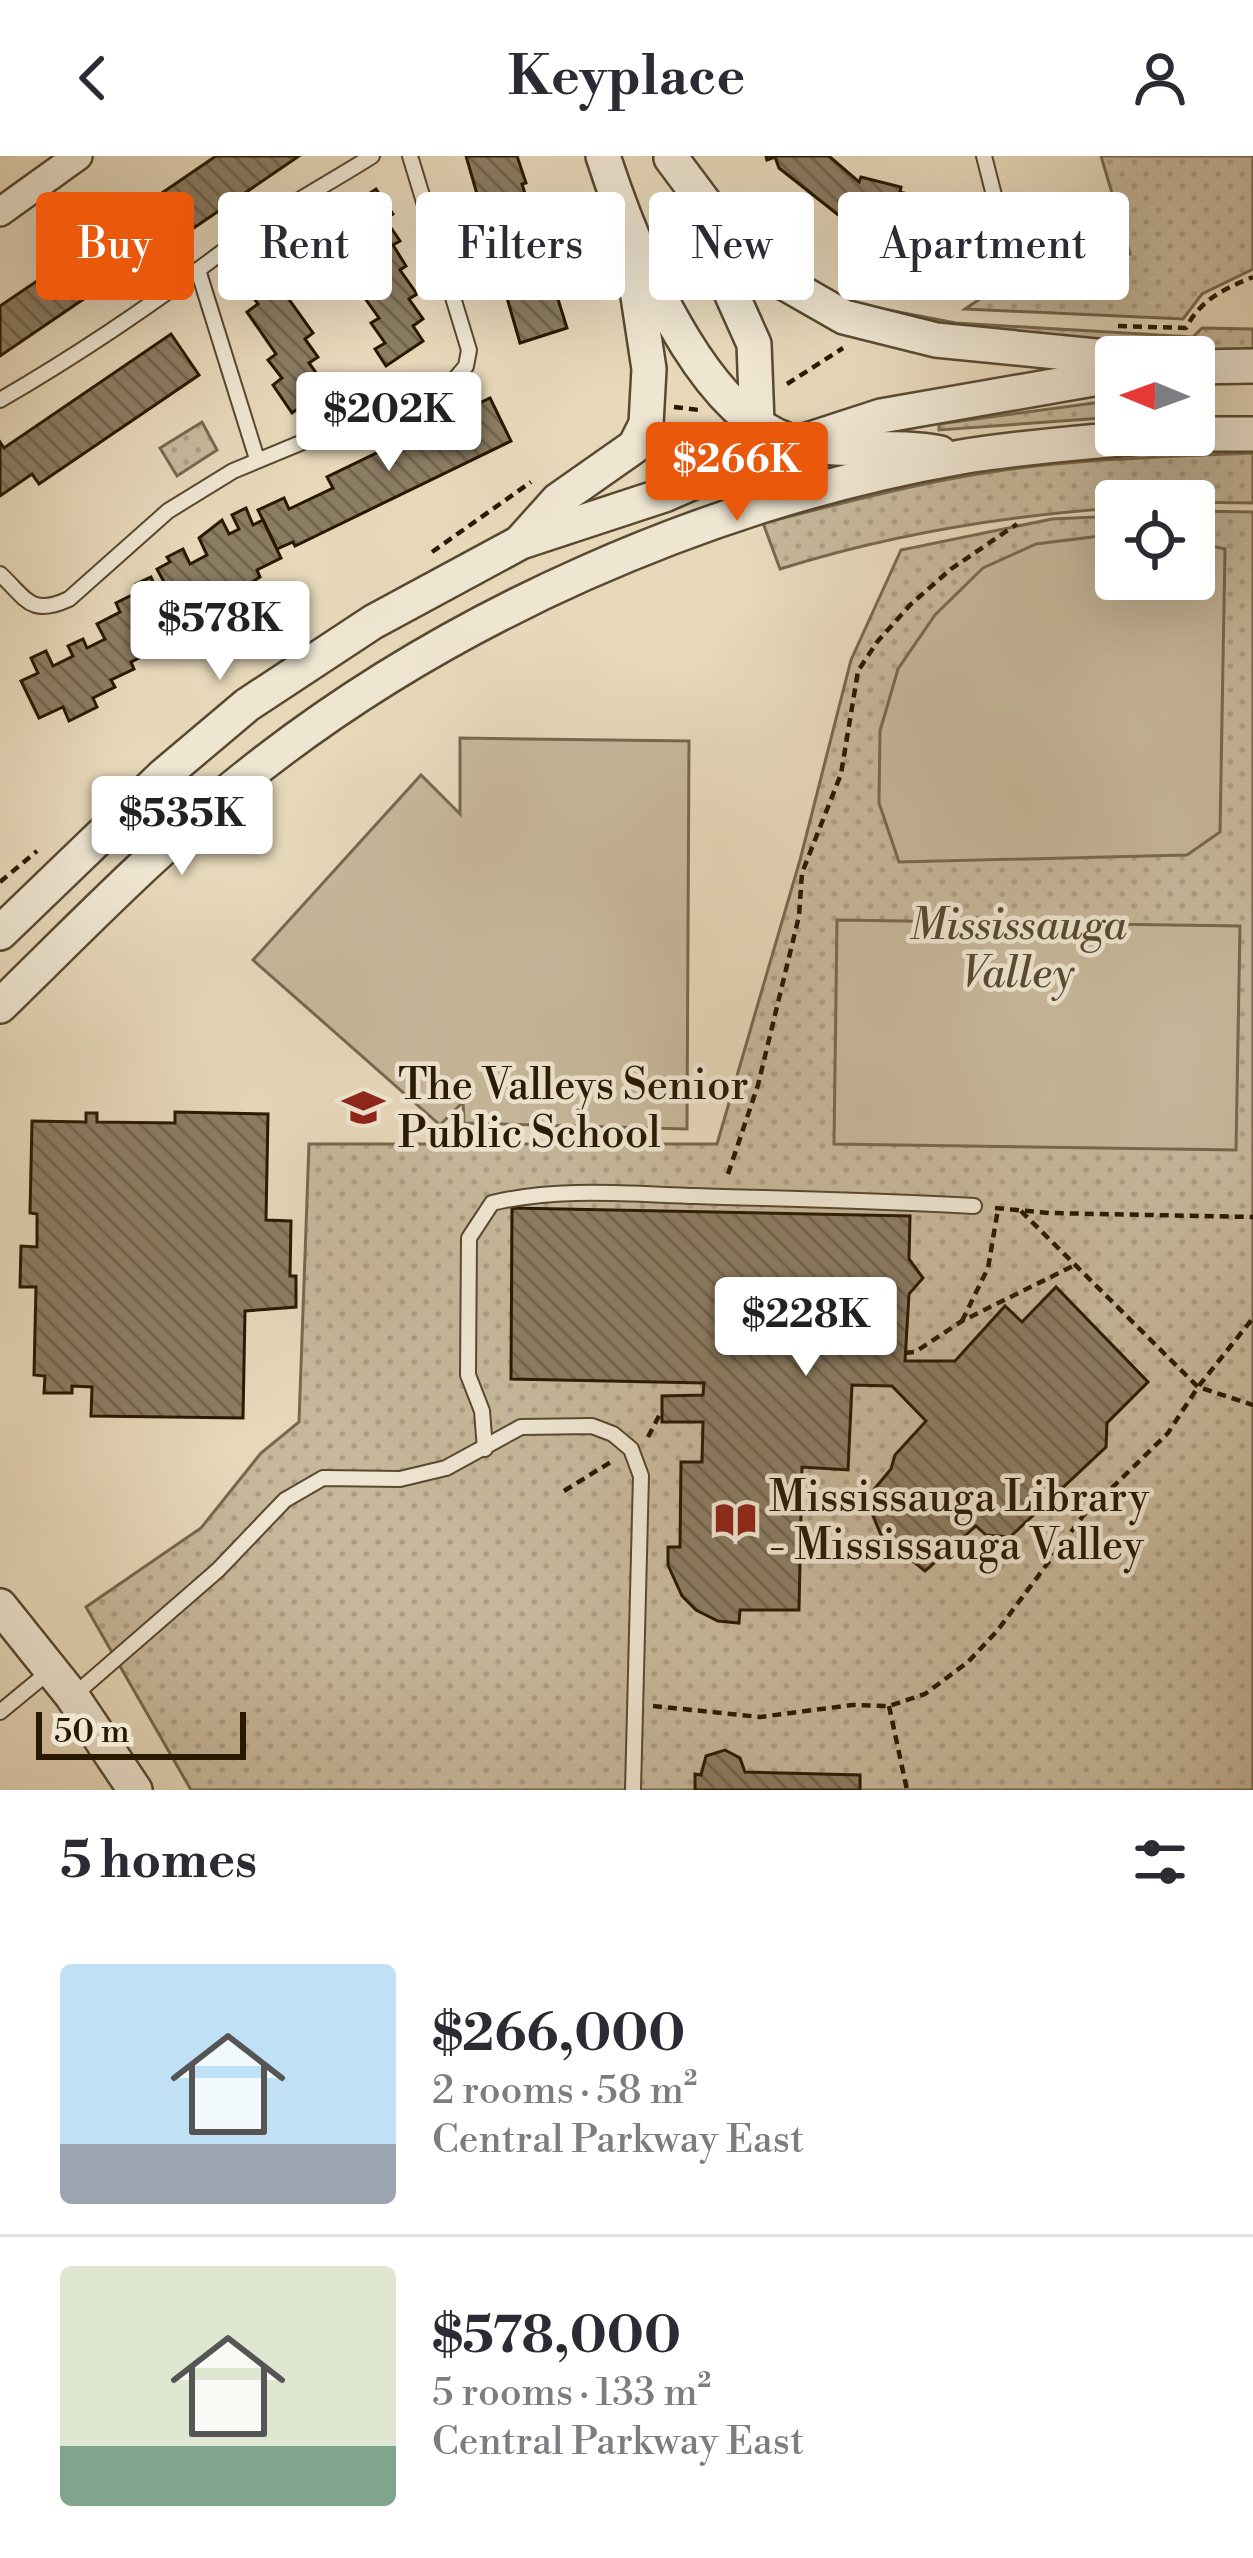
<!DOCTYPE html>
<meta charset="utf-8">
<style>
body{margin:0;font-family:"Libre Bodoni",serif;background:#f7f7f7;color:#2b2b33;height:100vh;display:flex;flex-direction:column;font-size:45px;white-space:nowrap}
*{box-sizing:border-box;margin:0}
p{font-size:39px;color:#7c7c81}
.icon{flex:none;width:66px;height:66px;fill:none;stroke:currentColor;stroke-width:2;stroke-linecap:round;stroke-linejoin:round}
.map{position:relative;height:1634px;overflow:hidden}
.panel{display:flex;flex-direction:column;background:#fff;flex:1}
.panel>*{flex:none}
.guide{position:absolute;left:36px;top:36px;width:1182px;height:108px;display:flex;gap:24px}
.needle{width:78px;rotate:271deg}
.controls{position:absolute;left:1095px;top:180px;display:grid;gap:24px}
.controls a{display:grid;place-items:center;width:120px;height:120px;border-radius:12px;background:#fff;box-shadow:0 12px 48px #0002;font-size:60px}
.scale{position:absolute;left:36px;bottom:30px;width:210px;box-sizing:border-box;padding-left:12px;border:6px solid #291902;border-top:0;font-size:33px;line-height:42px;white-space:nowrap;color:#291902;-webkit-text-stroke:9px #efe6d2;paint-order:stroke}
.price{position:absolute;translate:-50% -102px;padding:0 27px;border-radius:12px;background:#fff;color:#222;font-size:39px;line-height:78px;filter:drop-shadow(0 3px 6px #0008)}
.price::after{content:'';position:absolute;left:50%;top:72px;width:36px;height:27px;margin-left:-18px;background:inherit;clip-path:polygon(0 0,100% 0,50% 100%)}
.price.selected{background:#ea580c;color:#fff}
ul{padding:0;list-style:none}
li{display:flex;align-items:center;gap:36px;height:300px;padding:0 60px}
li+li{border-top:3px solid #e1e1e2}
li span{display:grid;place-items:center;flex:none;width:336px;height:240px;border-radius:12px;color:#555}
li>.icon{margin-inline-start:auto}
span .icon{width:144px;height:144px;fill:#fffc;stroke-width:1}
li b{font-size:51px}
h2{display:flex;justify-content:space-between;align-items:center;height:144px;padding:0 60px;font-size:51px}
.tag{padding:0 42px;border-radius:12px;background:#fff;box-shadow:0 12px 48px #0002;font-size:42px;line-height:108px}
.tag.selected{background:#ea580c;color:#fff}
header{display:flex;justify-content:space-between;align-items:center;height:156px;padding:0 60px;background:#fff;font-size:54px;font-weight:700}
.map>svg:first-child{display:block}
.grass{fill:url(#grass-dots);stroke:#78684e;stroke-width:3}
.pitch{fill:#c7b89b;stroke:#78684e;stroke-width:3}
.building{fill:url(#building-back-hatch);stroke:#291902;stroke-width:3}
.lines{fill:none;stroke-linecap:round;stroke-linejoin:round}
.service-casing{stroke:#584930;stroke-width:18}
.minor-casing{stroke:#584930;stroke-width:32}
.tertiary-casing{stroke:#584930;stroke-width:38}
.path{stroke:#291902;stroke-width:4.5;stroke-dasharray:9 6;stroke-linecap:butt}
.service{stroke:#efe6d2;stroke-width:14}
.minor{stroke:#efe6d2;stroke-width:27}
.tertiary{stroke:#efe6d2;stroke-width:33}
.labels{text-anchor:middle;stroke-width:9;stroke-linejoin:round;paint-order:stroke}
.park-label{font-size:42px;font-style:italic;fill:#584930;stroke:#efe6d2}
.poi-label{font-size:42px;fill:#291902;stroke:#efe6d2;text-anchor:start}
</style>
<header><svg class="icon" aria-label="back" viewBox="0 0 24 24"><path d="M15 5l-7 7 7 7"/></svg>Keyplace<svg class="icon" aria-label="person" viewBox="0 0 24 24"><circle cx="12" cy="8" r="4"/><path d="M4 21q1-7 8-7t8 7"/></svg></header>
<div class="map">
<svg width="1253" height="1634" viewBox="0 0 1253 1634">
<defs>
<pattern id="grass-dots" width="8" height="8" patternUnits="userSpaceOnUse" patternTransform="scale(3)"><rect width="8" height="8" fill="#c7b89b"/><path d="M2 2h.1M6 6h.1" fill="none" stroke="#ab9e84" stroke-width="1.8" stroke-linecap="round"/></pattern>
<pattern id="building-back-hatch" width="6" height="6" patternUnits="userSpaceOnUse" patternTransform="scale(3)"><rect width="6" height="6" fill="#8c7c62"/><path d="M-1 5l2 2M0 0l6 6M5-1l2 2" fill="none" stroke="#72654f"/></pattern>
</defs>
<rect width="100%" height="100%" fill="#e7d8ba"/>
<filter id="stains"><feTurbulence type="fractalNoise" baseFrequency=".00167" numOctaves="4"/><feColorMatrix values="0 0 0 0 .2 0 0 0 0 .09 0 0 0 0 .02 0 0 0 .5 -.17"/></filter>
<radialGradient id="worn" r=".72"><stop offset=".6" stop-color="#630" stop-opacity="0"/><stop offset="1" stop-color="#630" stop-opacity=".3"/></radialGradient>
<g class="grass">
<path d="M1101 0H1253V113L1202 138 1183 163 965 153 1025 113 1030 123 1130 98Z"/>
<path d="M888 154 956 167 1193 181 1202 172 1253 173V193C1132 200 1005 186 886 162Z"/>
<path d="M1116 244V261L939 274V268Z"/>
<path d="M202 266 217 294 177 320 160 292Z"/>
<path d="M1253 297V347L1116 345V352C1003 360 888 379 780 413L763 367C835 349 905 330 978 318 1069 303 1161 301 1253 297Z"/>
<path d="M1194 355 1253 356V1634H191L86 1451 201 1372 261 1297 299 1266 309 988H717L800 704 851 504 901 394 1052 363 1116 360V423H1194Z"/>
</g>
<g class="pitch">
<path d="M1116 378V423H1194V386L1225 393 1220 676 1187 699 899 706 879 647 880 575 898 513 935 459 983 412 1036 388Z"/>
<path d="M460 582 689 585 687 973 464 967 463 946 440 969 253 804 421 619 460 658Z"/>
<path d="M837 764 1240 770 1236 994 834 988Z"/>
</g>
<g class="building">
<path d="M216 0H299L106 132 80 93Z"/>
<path d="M466 0H517L526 27 522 28 567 172 520 187Z"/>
<path d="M766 0H829L859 26 861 21 901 31 900 36 961 52 950 93 849 67 850 63 841 61 779 12 775 1 767 4Z"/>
<path d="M376 33 393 58 385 63 400 85 393 89 406 110 400 114 417 138 409 143 423 163 413 170 423 185 386 210 375 193 385 187 371 167 379 162 362 138 369 133 355 113 362 109 347 86 355 81 339 58Z"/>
<path d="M278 103 295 127 283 135 313 177 305 183 318 201 309 207 327 232 292 257 273 229 282 222 268 204 276 198 247 156 258 148 243 127Z"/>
<path d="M68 104 91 138 0 200V150Z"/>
<path d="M171 178 199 219 39 328 32 318 0 340V286L4 292Z"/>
<path d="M490 242 511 285 295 390 293 386 277 393 258 354 284 342 289 353 333 332 327 321Z"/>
<path d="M246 352 253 369 263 364 281 402 257 414 260 421 221 446 222 450 199 461 201 466 177 477 180 482 131 506 134 513 111 524 115 531 93 542 97 551 69 565 63 551 39 562 21 525 38 517 31 502 46 495 53 510 73 500 68 490 83 483 87 492 105 483 97 468 120 456 116 447 132 439 135 447 143 443 136 428 151 421 155 430 164 426 157 413 170 406 167 401 183 393 190 408 207 399 199 382 222 364 229 378 239 373 232 359Z"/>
<path d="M175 956 268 958 266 1064 291 1065 290 1120H296V1151L245 1155 243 1262 91 1260 92 1231 72 1230V1237H44L45 1220 34 1219 36 1131H20L21 1090 37 1091V1058L30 1057 32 965 86 966V957H97V966L175 967Z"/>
<path d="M512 1052 910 1060 909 1103 923 1122 909 1138 905 1205H955L1005 1150 1022 1166 1056 1131 1148 1226 1107 1267 1106 1291 1010 1381 986 1379 976 1370 925 1415 881 1379 866 1343 891 1313 895 1299 926 1265 892 1230 852 1229 848 1314 802 1311 799 1454H740L739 1467 718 1465 696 1454 682 1440 668 1409V1391H680L681 1306H702L703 1266H662V1240L703 1239 704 1227 511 1223Z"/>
<path d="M725 1594 740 1602 745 1616 860 1619V1634H695V1618L701 1619 706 1600Z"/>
</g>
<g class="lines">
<defs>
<g id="service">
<path d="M984 0 1009 98"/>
<path d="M199 117 257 303"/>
<path d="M0 244C83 196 162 142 238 84 280 53 328 28 372 0"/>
<path d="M0 418C26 442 30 461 69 443L168 355 233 315 455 223 466 210 469 194 410 0"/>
<path d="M485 1293 482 1255 468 1219 469 1082 492 1047C558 1031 629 1038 696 1040 789 1043 881 1045 974 1050"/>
<path d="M73 1540 218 1414 285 1344 323 1322 400 1323 446 1312 521 1271 592 1270 613 1278 631 1293 641 1320 633 1634"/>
<path d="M0 1556 51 1514"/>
</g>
<path id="minor" d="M0 56 78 0"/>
<g id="tertiary">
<path d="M603 0C631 86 701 268 801 288 846 297 895 288 940 297"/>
<path d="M671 2 736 89 769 118 844 161 936 184 1116 202"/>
<path d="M693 52 754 188 757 267 754 274"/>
<path d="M1194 211 1253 210"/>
<path d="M1194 278H1253"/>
<path d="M523 383 558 344 635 290 646 268 649 213 634 114"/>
<path d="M0 777 164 619 247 549 373 466 521 386 664 339 740 306 881 260 1116 219"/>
<path d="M0 850C80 772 158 691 246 621 446 461 709 345 961 301 1027 290 1094 286 1160 279"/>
<path d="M0 1450 72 1540 135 1634"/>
</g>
</defs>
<use href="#service" class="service-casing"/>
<use href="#minor" class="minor-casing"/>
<use href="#tertiary" class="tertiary-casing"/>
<g class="path">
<path d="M1118 170 1186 172C1201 143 1224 133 1253 121"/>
<path d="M787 228 843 192"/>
<path d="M674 251 699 254"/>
<path d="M432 396 531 326"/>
<path d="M0 726 37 695"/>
<path d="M728 1018 758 929 799 760 802 717 841 618 858 515 877 486 910 449 951 413 1017 368"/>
<path d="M995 1052 1049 1057 1253 1061"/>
<path d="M1021 1055 1198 1231 1253 1249"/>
<path d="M962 1165 988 1112 998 1053"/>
<path d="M905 1197 915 1196 962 1165 1073 1110"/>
<path d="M648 1281 662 1254"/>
<path d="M564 1335 614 1304"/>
<path d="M653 1550 760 1561 852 1549 889 1550 925 1538 968 1506 997 1475 1083 1360 1168 1277 1198 1231 1253 1162"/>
<path d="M889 1550 907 1634"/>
</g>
<use href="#service" class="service"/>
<use href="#minor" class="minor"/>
<use href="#tertiary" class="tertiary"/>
</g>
<defs>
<symbol id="school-bare" viewBox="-9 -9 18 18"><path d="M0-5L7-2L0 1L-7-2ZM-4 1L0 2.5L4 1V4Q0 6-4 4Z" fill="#8f2418" stroke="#efe6d2" stroke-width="2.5" paint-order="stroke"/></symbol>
<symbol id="library-bare" viewBox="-9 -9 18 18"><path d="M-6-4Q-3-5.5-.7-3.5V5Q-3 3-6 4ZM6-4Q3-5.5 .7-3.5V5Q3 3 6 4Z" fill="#8f2418" stroke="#efe6d2" stroke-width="2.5" paint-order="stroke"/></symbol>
</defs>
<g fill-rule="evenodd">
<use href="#school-bare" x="334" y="922" width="59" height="59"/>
<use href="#library-bare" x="706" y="1334" width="59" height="59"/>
</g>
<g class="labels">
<g class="park-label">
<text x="1018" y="783">Mississauga<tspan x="1018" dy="48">Valley</tspan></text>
</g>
<g class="poi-label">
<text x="398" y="943">The Valleys Senior<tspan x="398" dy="48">Public School</tspan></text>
<text x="769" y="1355">Mississauga Library<tspan x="769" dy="48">- Mississauga Valley</tspan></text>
</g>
</g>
<rect width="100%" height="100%" filter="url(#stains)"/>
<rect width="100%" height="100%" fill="url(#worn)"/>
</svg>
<div class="controls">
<a><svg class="needle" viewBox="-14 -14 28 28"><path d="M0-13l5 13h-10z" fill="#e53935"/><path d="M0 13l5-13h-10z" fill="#7c7c81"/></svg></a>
<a><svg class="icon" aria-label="locate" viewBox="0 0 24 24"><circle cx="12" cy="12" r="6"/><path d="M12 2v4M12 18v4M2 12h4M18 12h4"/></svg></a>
</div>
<div class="scale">50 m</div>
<b class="price" style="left:389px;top:318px">$202K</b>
<b class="price selected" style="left:737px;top:368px">$266K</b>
<b class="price" style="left:220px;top:527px">$578K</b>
<b class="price" style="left:182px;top:722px">$535K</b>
<b class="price" style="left:806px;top:1223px">$228K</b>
<div class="guide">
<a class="tag selected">Buy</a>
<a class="tag">Rent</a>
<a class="tag">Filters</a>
<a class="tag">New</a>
<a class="tag">Apartment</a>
</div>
</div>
<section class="panel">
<h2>5 homes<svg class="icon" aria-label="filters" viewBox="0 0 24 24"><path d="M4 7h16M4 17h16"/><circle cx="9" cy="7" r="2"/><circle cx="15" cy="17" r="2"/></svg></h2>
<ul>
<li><span style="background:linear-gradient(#bfe0f5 75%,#9aa5b1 0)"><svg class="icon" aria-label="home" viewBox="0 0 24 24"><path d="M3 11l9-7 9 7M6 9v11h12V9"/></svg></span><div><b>$266,000</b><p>2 rooms · 58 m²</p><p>Central Parkway East</p></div></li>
<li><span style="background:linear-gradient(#dfe7d0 75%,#7fa58c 0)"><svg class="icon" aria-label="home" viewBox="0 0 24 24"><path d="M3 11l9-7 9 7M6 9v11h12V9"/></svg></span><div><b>$578,000</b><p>5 rooms · 133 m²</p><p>Central Parkway East</p></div></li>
</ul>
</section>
